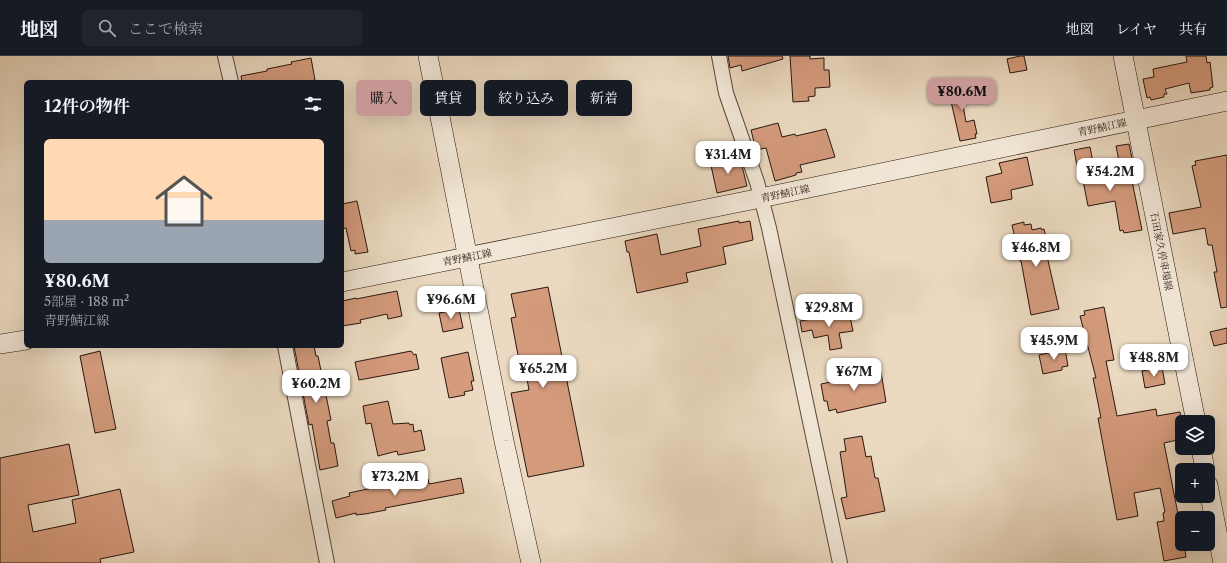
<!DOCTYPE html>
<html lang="ja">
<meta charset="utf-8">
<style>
body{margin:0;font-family:"Libre Caslon Text","Noto Serif JP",serif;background:#20242c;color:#f1f3f6;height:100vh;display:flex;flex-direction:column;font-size:15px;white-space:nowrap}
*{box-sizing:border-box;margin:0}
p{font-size:13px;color:#9ea1a6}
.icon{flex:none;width:22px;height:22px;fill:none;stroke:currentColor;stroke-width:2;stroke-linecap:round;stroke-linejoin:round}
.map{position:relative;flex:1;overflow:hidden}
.sheet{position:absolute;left:24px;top:24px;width:320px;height:268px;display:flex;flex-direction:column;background:#171b24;border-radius:6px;box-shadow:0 4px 16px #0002}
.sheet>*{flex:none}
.guide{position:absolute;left:356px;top:24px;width:380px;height:36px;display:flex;gap:8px}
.fabs{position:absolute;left:1175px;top:359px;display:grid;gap:8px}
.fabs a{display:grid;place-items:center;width:40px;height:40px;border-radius:6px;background:#171b24;box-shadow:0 4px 16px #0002;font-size:20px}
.price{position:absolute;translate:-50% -34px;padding:0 9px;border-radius:8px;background:#fff;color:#222;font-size:13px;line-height:26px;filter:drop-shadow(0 1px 2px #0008)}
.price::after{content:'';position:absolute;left:50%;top:24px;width:12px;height:9px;margin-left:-6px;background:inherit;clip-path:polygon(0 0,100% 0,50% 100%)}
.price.current{background:#c59692;color:#111}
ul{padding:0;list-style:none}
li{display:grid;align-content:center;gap:8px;height:212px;padding:0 20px}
li span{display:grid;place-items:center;height:124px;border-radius:6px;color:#555}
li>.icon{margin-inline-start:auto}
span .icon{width:72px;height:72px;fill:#fffc;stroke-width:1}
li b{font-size:17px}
h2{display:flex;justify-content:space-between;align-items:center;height:48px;padding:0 20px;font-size:17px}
.chip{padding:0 14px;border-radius:6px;background:#171b24;box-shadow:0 4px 16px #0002;font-size:14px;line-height:36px}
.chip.current{background:#c59692;color:#111}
header{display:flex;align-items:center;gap:24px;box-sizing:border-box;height:56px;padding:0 20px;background:#171b24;border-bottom:1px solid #363941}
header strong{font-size:19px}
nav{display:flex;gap:22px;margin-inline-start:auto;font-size:14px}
.search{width:280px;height:36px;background:#20242c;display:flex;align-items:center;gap:10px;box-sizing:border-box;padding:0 14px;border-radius:6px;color:#9ea1a6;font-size:15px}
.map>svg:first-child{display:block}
.building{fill:#d49b7d;stroke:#28160e}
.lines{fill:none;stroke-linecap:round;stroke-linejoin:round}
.street-casing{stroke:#59473b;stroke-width:16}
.secondary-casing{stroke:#28160e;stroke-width:20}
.street{stroke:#f2e7d7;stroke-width:14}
.secondary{stroke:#f2e7d7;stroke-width:19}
.labels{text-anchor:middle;stroke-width:4;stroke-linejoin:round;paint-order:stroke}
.street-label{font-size:10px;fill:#28160e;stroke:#f2e7d7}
</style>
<header>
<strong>地図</strong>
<div class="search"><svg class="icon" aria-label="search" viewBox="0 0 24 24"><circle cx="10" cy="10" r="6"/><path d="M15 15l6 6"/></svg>ここで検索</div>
<nav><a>地図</a><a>レイヤ</a><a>共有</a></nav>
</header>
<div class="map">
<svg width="1227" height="507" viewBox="0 0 1227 507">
<rect width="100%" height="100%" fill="#ebdac1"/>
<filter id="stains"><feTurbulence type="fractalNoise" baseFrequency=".005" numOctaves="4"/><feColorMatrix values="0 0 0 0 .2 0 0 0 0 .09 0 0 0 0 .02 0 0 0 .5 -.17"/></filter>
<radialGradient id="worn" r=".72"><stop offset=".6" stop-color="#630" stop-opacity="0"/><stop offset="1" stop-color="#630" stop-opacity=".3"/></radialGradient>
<g class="building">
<path d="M728 0H782L783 3 742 15 741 9 730 12Z"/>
<path d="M790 0H810V3L824 2V14H829L830 31 815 32V40L808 41 809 45 793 46Z"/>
<path d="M1020 0H1024L1027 14 1010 17 1007 3Z"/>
<path d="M1186 0H1206L1207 7 1210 6 1213 31 1210 32V34L1191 37 1189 27 1165 33 1167 38H1164V41L1151 44 1150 41 1147 42 1143 23 1154 21 1153 13 1187 6Z"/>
<path d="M311 2 315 24 304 26H242L241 20 267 15V13L292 8 291 6Z"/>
<path d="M968 28 971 42 962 44 966 66 974 64 977 78H975L976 82 960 85 948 32Z"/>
<path d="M778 67 782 81 795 78 796 80 826 73 835 101 800 109 802 116 796 117V119L775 125 766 92 756 94 751 74Z"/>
<path d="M1129 88 1135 117 1122 120 1116 90Z"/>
<path d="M1090 91 1097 126 1131 120 1142 174 1124 177 1123 174 1120 175 1115 145 1088 150 1081 114 1078 115 1074 94Z"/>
<path d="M1227 99V251L1221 252 1214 216H1217L1212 189H1208L1205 172 1173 178 1169 157 1201 151 1192 110 1196 109 1195 105Z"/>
<path d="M729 101 731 108 741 106 747 130 717 137 710 105Z"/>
<path d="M1027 101 1033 129 1011 134 1012 143 991 147 986 121 1002 117 999 107Z"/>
<path d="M357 145 368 196 355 198V194L351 195 346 172 342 173V148Z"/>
<path d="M739 165V167L750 165 753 184 723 191 726 208 686 217 688 226 637 237 629 196H627L625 185 657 178 661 199 701 190 698 173Z"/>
<path d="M1024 166V169L1031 168 1032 174 1041 172 1042 174 1044 173 1048 190 1045 191 1059 253 1031 259 1021 205H1020L1012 169Z"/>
<path d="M548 231 584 410 528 421 511 337 529 334 524 306 520 307 517 294 511 262 516 261 511 238Z"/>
<path d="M397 235 402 260 388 263 387 258 360 264 361 267 342 270V245L356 242V243Z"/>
<path d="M1104 251 1114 304 1106 305 1117 360 1156 353 1157 360 1180 356 1182 367V383L1164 387 1182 478V488H1184L1186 501 1164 505 1157 466 1164 465 1163 457 1165 456 1160 432 1134 437 1138 460 1117 464 1098 362H1101L1093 322H1096L1080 260 1085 259 1084 255Z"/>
<path d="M459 253 463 272 443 276 439 257Z"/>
<path d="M849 256 853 275 839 277 842 292 830 294 828 279 814 282 812 274 802 276 800 265Z"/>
<path d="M1227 272V287L1214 290 1210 276Z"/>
<path d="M294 290H314L316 300H318L331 364 327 365 331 387H334L338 410 320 414 312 368 309 369Z"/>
<path d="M1065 293 1068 310 1062 311V314L1043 318 1039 299Z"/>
<path d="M100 295 116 373 95 377 80 300Z"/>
<path d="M411 295 414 299 416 298 419 313 359 324 355 306Z"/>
<path d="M468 296 474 325H471L473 334 464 336 465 339 449 342 441 302Z"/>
<path d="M1162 311 1165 328 1145 332 1142 315Z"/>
<path d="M881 316 886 346 837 357 836 353 829 355 827 345H824L821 328 831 326 830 320 843 317 844 323Z"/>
<path d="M388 345 393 368 409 367 410 369 413 368 414 376 421 374 425 394 398 399 397 395 378 400 371 367 366 368 363 350Z"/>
<path d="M862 380 866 401 871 400 875 422H878L885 455 846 463 841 442 847 441 840 396 846 395 844 383Z"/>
<path d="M69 388 79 439 28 449 33 476 76 467 72 444 120 433 134 496 100 503 101 507H0V402Z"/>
<path d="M461 422 464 437 385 452 386 454 365 458 356 459V457L336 462 332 445 350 440 349 437 381 430V432L428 423 429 428Z"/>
</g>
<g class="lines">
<defs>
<g id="street">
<path d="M225 0 231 26"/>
<path d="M719 0 726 37 757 126 769 172 840 507"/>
<path d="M285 290 327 507"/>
</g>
<g id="secondary">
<path d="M428 0 504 385 531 507"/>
<path d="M1123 0 1196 366"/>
<path d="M342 226 761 142 1227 45"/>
<path d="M0 288 26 284"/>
<path d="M1201 392 1205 414"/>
<path d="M1208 429 1223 507"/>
</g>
</defs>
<use href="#street" class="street-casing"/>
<use href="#secondary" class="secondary-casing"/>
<use href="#street" class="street"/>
<use href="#secondary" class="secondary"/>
</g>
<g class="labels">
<g class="street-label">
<text transform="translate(1102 71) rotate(-12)" y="4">青野鯖江線</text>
<text transform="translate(785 137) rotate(-12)" y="4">青野鯖江線</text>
<text transform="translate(1162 195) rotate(79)" y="4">石田家久停車場線</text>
<text transform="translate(467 201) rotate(-11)" y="4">青野鯖江線</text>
</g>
</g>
<rect width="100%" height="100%" filter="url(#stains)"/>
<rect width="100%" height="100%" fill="url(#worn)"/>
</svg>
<div class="fabs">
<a><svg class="icon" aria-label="layers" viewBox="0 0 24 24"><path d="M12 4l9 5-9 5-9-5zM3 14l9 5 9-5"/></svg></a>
<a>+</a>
<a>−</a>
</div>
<b class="price current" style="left:962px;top:56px">¥80.6M</b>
<b class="price" style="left:728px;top:119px">¥31.4M</b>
<b class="price" style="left:1110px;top:136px">¥54.2M</b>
<b class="price" style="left:1036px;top:212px">¥46.8M</b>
<b class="price" style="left:451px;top:264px">¥96.6M</b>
<b class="price" style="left:829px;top:272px">¥29.8M</b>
<b class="price" style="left:1054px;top:305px">¥45.9M</b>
<b class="price" style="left:1154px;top:322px">¥48.8M</b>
<b class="price" style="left:543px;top:333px">¥65.2M</b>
<b class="price" style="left:854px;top:336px">¥67M</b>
<b class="price" style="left:316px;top:348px">¥60.2M</b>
<b class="price" style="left:395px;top:441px">¥73.2M</b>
<div class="guide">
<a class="chip current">購入</a>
<a class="chip">賃貸</a>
<a class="chip">絞り込み</a>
<a class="chip">新着</a>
</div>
<section class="sheet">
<h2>12件の物件<svg class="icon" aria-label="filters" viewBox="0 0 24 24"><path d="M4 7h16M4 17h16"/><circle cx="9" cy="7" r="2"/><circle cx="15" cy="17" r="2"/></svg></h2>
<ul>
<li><span style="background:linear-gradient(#ffd9b3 65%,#9aa5b1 0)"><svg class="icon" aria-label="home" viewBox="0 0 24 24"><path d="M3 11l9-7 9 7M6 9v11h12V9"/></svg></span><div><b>¥80.6M</b><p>5部屋 · 188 m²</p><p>青野鯖江線</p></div></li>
</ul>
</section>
</div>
